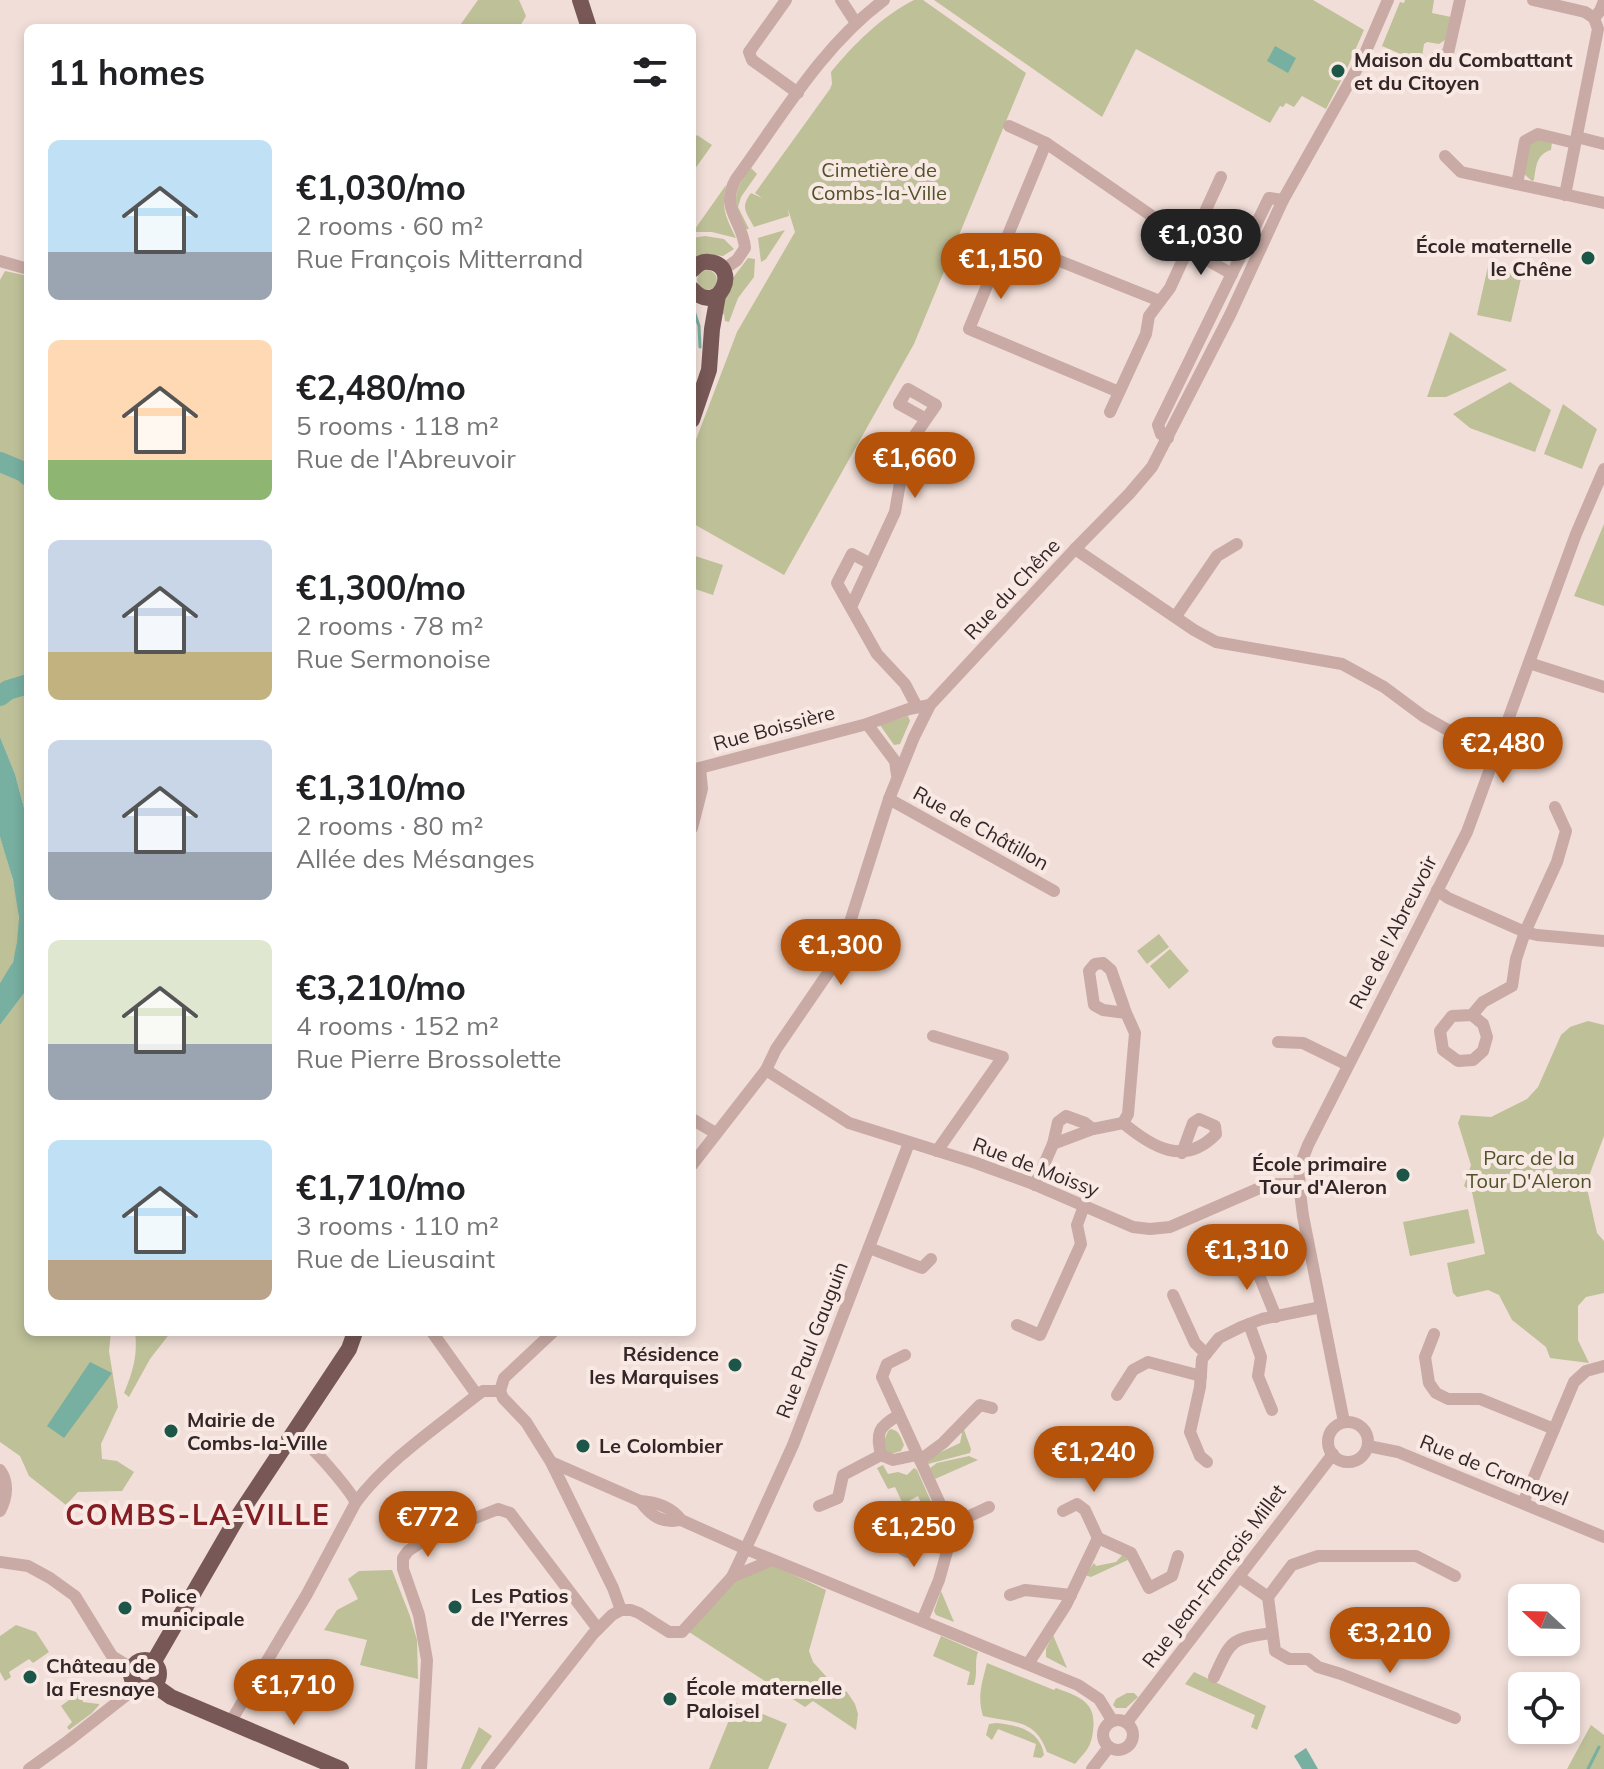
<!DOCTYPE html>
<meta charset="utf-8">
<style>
body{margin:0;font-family:Mulish,sans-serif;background:#f6f6f6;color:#202124;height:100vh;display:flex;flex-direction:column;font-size:30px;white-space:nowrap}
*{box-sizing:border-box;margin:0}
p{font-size:26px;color:#757577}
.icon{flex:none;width:44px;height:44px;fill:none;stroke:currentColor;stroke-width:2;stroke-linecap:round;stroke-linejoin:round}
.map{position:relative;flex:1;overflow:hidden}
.details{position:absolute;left:24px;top:24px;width:672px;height:1312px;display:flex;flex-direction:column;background:#fff;border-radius:12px;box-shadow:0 4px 12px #0003}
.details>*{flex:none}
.needle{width:52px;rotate:292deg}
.fabs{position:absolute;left:1508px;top:1584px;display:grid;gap:16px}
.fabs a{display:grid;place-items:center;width:72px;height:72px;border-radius:12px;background:#fff;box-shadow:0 4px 12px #0003;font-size:40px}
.price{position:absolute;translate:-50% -68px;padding:0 18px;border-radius:28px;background:#b45309;color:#fff;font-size:26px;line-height:52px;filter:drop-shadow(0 2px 4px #0008)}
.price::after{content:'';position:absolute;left:50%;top:48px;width:24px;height:18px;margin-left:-12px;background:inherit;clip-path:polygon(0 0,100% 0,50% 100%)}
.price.current{background:#222;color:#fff}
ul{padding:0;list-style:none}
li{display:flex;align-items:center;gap:24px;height:200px;padding:0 24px}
li span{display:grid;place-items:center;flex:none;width:224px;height:160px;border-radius:12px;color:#555}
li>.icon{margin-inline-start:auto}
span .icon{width:96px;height:96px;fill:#fffc;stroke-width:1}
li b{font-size:34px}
h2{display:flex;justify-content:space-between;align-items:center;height:96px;padding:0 24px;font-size:34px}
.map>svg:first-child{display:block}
.green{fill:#bec098}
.water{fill:#77afa1}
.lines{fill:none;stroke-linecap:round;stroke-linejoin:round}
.stream{stroke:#77afa1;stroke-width:3}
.river{stroke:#77afa1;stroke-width:20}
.minor{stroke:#c9aaa4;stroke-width:12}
.major{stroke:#775856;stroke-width:16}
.poi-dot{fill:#1b5649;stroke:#f9e9e4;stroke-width:3}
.labels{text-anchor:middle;stroke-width:8;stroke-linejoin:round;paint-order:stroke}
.poi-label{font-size:20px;font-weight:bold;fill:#342626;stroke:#f9e9e4;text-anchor:start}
.park-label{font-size:20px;fill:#505329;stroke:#f9e9e4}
.street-label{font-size:20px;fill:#342626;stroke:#f9e9e4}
.district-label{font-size:28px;font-weight:bold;letter-spacing:2px;fill:#841e23;stroke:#f9e9e4}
</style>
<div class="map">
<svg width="1604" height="1769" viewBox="0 0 1604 1769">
<rect width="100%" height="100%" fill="#f1ded8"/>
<g class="green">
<path d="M478 0H519L526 16 519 28H458Z"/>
<path d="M914 0H923L1026 73 914 344 784 575 692 523V450L737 332 795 232 788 209 789 216 754 227C746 212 740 208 751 193L762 198 755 193 830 89 832 84 831 72C854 44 881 17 914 0Z"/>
<path d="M934 0H1313L1364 30 1345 73 1326 109 1302 96 1294 107 1286 103 1283 107 1280 106 1270 123 1136 49 1102 117Z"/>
<path d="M1405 0H1434L1432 13 1451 17 1445 40 1439 44 1427 42 1424 44 1421 63 1382 46 1400 2 1404 3Z"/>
<path d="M697 135 712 145 692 173V141Z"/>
<path d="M1536 139 1552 142 1551 150C1536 154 1536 168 1534 180L1532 181 1524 174 1529 145Z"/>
<path d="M751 168 757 174 741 197 738 207 749 229H746C732 201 732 193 751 168Z"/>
<path d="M726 185C721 209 726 217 736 238L712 232H695V229Z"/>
<path d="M785 230 766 259 761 262 758 238Z"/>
<path d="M705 236 724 239 734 249 723 256 706 254 692 259V238Z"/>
<path d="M748 258 755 259 754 277 738 298 729 322 725 321 724 314 719 315 732 279Z"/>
<path d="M1489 262 1523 270 1511 322 1477 315Z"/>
<circle cx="707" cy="280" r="10"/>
<path d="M5 271 28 276V823L15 774 0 737V280Z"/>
<path d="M1450 332 1507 370 1446 397H1427Z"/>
<path d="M1510 382 1551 410 1535 452 1470 428 1453 414Z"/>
<path d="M1563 404 1597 429 1582 469 1544 454Z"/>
<path d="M1604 524V606L1574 596Z"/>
<path d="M692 555 723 565 713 595 692 588Z"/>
<path d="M908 716 910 721 900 744 894 745 880 725Z"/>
<path d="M0 837C12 875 28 921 13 961 11 969 4 976 0 983Z"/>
<path d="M1159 934 1169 947 1147 964 1137 951Z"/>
<path d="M1170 949 1189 971 1169 989 1150 966Z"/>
<path d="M28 988V1332H111L109 1351 118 1407 101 1444 102 1459 117 1461 134 1472 122 1491 78 1492 66 1505 29 1476 20 1456 0 1442V1025Z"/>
<path d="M1588 1021 1604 1025V1136L1586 1184 1597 1233 1604 1241V1293L1586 1297 1578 1306V1340L1589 1363 1550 1358 1546 1347 1512 1320 1499 1295 1488 1290 1457 1297 1453 1293 1447 1263 1485 1254 1472 1192 1464 1186 1471 1165 1458 1123 1461 1115 1491 1117 1527 1099 1538 1087 1561 1035 1570 1027Z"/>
<path d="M1468 1209 1475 1243 1410 1256 1403 1222Z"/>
<path d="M135 1332H171L150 1359 129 1397 124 1393C133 1372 138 1354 135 1332Z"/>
<path d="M963 1427 971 1449 970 1453 928 1464 926 1459 960 1443 962 1433H957Z"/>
<path d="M891 1429C900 1431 901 1438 904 1445L901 1451 890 1454 886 1452 882 1446 888 1431Z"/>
<path d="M969 1456 978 1460 935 1479 930 1468 937 1463Z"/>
<path d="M883 1465 888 1474 898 1472 907 1475 914 1468 917 1470 933 1506 924 1510 918 1496 903 1504 895 1487 888 1489 877 1468Z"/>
<path d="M1125 1552 1130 1559 1091 1577 1085 1575 1094 1563 1096 1566 1116 1562Z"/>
<path d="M770 1564 826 1590 809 1651 813 1662 833 1684 847 1692 855 1704 858 1714 856 1730 813 1701 805 1707 689 1632 735 1579Z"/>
<path d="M392 1570 410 1616 417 1640 418 1679 360 1665 367 1640 324 1630 337 1610 358 1599 348 1579 359 1571Z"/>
<path d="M941 1591 954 1622 936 1615 934 1611Z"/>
<path d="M16 1625 36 1632 49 1652 33 1663 29 1659 9 1672 11 1677 5 1681 0 1672V1636Z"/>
<path d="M1053 1635 1067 1668 1046 1657V1649Z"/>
<path d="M941 1636 978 1652C974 1662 978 1672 974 1685H967L970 1672 933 1656Z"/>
<path d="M987 1663 1054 1690 1056 1688C1080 1697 1097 1702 1093 1731 1091 1748 1086 1751 1075 1764L1047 1752C1035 1718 1013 1723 983 1716 977 1696 982 1683 987 1663Z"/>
<path d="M1194 1672 1266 1706 1257 1730 1251 1727 1255 1715 1185 1684Z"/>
<path d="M81 1693 83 1702 99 1704V1705L92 1713 69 1730 67 1727 72 1722 61 1706 69 1700 71 1695Z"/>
<path d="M1127 1693H1134L1138 1697 1126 1708H1116L1113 1705 1116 1699Z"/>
<path d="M736 1703 787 1724 768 1769H709Z"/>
<path d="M996 1723C1017 1725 1040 1730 1044 1755L1041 1758 1033 1757 1036 1744 998 1729 992 1740 986 1735 989 1724Z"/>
<path d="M1591 1725 1604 1735V1769H1567Z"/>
<path d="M479 1727 492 1736 470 1769H461Z"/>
</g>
<g class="water">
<path d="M1275 46 1296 58 1288 73 1267 61Z"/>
<path d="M0 737 15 774 28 823V988L0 1025V983L13 962 17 942 19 918 13 880 0 837Z"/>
<path d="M90 1362 112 1373 64 1438 47 1426Z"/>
<path d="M1306 1748 1318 1769H1302L1294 1756Z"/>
</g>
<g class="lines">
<g class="stream">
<path d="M694 311 699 326 700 347"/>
<path d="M1588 1769 1599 1747"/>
</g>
<g class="river">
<path d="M0 462 24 472 28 476"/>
<path d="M0 696 8 690 28 684"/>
</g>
<g class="minor">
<path d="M786 0 749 52 752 60 798 93"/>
<path d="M841 0 856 23"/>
<path d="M1533 0 1585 12 1594 18 1598 29 1565 195"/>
<path d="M1594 18 1600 11 1604 1"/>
<path d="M1435 58 1448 53 1460 0"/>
<path d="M1009 126 1046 143 1191 243"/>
<path d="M1577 137 1604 144"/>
<path d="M1046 143 969 329 1119 392"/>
<path d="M1445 156 1461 172 1604 203"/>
<path d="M1517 184 1525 141 1538 134 1575 143"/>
<path d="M1007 240 1160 301"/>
<path d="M1188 249 1232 274"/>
<path d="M0 261 28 269"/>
<path d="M723 270 737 260 745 248C743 221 719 208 736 179 782 116 821 47 884 0"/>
<path d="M1110 412 1146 334 1149 316 1170 288 1221 177"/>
<path d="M1168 438 1161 434 1158 425 1269 198 1283 200"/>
<path d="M1075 549 1194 630 1216 642 1342 664 1384 687 1423 716 1446 729 1497 750"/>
<path d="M871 564 852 554 837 583 877 654 905 684 917 707"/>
<path d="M851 607 895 512 906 448 936 405 908 389 899 404 926 419"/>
<path d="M1176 616 1217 556 1237 544"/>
<path d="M1529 663 1604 687"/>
<path d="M867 724 895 761 897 775"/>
<path d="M692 770 867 724 909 709 930 705"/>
<path d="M889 799 1054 891"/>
<path d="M692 828 702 789 700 768"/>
<path d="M1437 890 1448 898 1525 932 1537 935 1604 941"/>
<path d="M1472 1015 1483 1024 1487 1037 1483 1051 1473 1060 1458 1061 1443 1050 1440 1031 1452 1016 1472 1015 1483 1002 1512 986 1516 959 1525 932 1557 862 1566 831 1555 807"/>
<path d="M933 1036 1003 1057 937 1151"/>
<path d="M1278 1042 1303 1043 1348 1065"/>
<path d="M766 1070 849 1123 976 1163 1031 1183 1133 1227 1150 1229 1170 1227 1262 1187 1277 1184H1299"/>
<path d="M692 1119 712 1131 715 1135"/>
<path d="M1123 1123 1128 1114 1135 1033 1126 1013 1111 970 1103 963 1095 964 1089 971 1094 1005 1103 1010 1126 1013"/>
<path d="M1123 1123C1152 1147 1184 1167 1216 1134L1215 1126 1199 1119 1193 1123 1182 1153"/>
<path d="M1053 1144 1093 1129 1123 1123"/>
<path d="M692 1165 766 1070 776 1049 839 957 889 799 914 737 930 705 1075 549 1129 494 1152 467 1230 315 1283 200 1363 58 1388 0"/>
<path d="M1035 1185 1053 1144 1058 1122 1066 1116 1085 1123 1093 1129"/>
<path d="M869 1248 922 1268 931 1259"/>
<path d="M1250 1253 1276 1317"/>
<path d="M1173 1295 1195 1343 1206 1354"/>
<path d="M1249 1324 1261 1357 1258 1376 1272 1410"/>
<path d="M1017 1325 1040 1335 1081 1244 1077 1225 1084 1206"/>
<path d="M432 1332 477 1395"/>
<path d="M1434 1334 1425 1357 1429 1383 1436 1393 1448 1399H1480L1554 1429"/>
<path d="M905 1355 887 1364 882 1377 941 1506 946 1527 948 1548 939 1580 922 1621"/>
<path d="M500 1391 503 1398 526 1422 551 1462 613 1588 621 1610"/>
<path d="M500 1391 504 1378 553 1332"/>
<path d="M1117 1395 1133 1370 1148 1362 1201 1376"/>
<path d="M899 1415C878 1427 876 1432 881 1455L893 1460 917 1455"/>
<path d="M1344 1422 1303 1216 1299 1184 1301 1163 1308 1145 1467 832 1576 534 1604 469"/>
<circle cx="1348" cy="1442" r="20"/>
<path d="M293 1432C310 1443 345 1484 356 1502"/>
<path d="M1368 1446 1398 1452 1604 1537"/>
<path d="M920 1460 943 1443 980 1405 992 1408"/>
<path d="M551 1462 640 1501C656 1502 671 1506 681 1520L746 1549 1078 1685 1099 1699 1112 1720"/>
<path d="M1207 1462 1200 1456 1190 1432 1200 1387 1202 1359 1219 1338 1241 1327 1262 1319 1321 1307"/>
<path d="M0 1470C9 1482 7 1498 0 1511"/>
<path d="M640 1501C651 1516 662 1524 681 1520"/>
<path d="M1523 1503 1574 1382 1586 1371 1604 1366"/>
<path d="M819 1506 838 1498 843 1475 881 1455"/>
<path d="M1063 1511 1077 1504 1085 1510 1098 1538 1131 1553 1149 1588 1172 1576 1178 1556"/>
<path d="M946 1527 989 1507"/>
<path d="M894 1544 907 1552 922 1546 948 1548"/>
<path d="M0 1562 28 1566 50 1578 75 1596 112 1656 133 1669"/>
<path d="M732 1577 772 1560"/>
<path d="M1239 1577 1268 1597 1275 1651 1289 1659H1308L1318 1667 1341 1674 1455 1718"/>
<path d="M1010 1595 1025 1590 1071 1595"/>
<path d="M1268 1597 1292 1565 1318 1556H1416L1455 1576"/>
<path d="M621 1610H631L639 1613 669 1632H682L732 1577 753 1533 793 1445 909 1143"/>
<path d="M1028 1664 1066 1605 1098 1538"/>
<path d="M1214 1677C1232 1639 1230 1639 1272 1633"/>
<circle cx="1118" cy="1735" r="15"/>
<path d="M231 1721 307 1594 356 1502C389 1459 436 1428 477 1395L483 1391H500"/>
<path d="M1127 1722 1333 1454"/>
<path d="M29 1769 68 1741 138 1686"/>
<path d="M421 1769 427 1660 419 1615 403 1569V1558L408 1551 430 1536 498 1509 510 1513 598 1629"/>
<path d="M487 1769 593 1634 612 1615 621 1610"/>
<path d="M1092 1769 1109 1747"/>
</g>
<g class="major">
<path d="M580 0 589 28"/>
<path d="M692 270C697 265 701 261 709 262 742 265 719 319 692 289"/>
<path d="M692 420 709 370 712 329 718 295"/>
<circle cx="145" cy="1674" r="14"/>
<path d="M153 1663 237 1518 349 1349 355 1332"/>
<path d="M154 1685 171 1697 341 1769"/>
</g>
</g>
<g class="poi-dot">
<circle cx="1338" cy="71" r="8"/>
<circle cx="1588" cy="258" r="8"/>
<circle cx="1403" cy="1175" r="8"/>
<circle cx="735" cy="1365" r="8"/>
<circle cx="171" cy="1431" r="8"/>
<circle cx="583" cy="1446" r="8"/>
<circle cx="455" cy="1607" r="8"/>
<circle cx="125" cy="1608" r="8"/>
<circle cx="30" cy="1677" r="8"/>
<circle cx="670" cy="1699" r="8"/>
</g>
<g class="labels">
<g class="poi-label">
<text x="1354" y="67">Maison du Combattant<tspan x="1354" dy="23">et du Citoyen</tspan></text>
<text x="1572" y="253" text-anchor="end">École maternelle<tspan x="1572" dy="23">le Chêne</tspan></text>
<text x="1387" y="1171" text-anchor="end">École primaire<tspan x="1387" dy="23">Tour d'Aleron</tspan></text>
<text x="719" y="1361" text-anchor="end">Résidence<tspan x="719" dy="23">les Marquises</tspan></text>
<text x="187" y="1427">Mairie de<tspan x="187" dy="23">Combs-la-Ville</tspan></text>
<text x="599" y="1453">Le Colombier</text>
<text x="141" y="1603">Police<tspan x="141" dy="23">municipale</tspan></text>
<text x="471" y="1603">Les Patios<tspan x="471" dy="23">de l'Yerres</tspan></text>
<text x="46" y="1673">Château de<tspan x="46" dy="23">la Fresnaye</tspan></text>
<text x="686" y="1695">École maternelle<tspan x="686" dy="23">Paloisel</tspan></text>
</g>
<g class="park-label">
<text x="879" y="177">Cimetière de<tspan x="879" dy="23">Combs-la-Ville</tspan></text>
<text x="1529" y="1165">Parc de la<tspan x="1529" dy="23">Tour D'Aleron</tspan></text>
</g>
<g class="street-label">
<text transform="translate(1012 589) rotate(-47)" y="7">Rue du Chêne</text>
<text transform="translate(774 728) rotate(-15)" y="7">Rue Boissière</text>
<text transform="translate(981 828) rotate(29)" y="7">Rue de Châtillon</text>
<text transform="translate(1393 932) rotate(-63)" y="7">Rue de l'Abreuvoir</text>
<text transform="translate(1036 1167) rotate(21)" y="7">Rue de Moissy</text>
<text transform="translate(812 1340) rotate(-69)" y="7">Rue Paul Gauguin</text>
<text transform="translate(1494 1470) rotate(22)" y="7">Rue de Cramayel</text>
<text transform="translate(1214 1576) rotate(-53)" y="7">Rue Jean-François Millet</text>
</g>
<g class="district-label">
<text x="198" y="1525">COMBS-LA-VILLE</text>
</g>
</g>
</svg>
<div class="fabs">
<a><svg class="needle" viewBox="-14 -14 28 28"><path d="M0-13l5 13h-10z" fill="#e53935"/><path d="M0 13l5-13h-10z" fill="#757577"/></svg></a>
<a><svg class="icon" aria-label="locate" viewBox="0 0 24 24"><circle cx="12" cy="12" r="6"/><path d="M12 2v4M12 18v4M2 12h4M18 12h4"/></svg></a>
</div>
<b class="price current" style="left:1201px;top:277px">€1,030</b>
<b class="price" style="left:1001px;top:301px">€1,150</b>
<b class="price" style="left:915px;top:500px">€1,660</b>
<b class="price" style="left:1503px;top:785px">€2,480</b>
<b class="price" style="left:841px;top:987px">€1,300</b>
<b class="price" style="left:1247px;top:1292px">€1,310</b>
<b class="price" style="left:1094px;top:1494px">€1,240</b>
<b class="price" style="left:428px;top:1559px">€772</b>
<b class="price" style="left:914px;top:1569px">€1,250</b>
<b class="price" style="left:1390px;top:1675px">€3,210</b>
<b class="price" style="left:294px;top:1727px">€1,710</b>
<section class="details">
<h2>11 homes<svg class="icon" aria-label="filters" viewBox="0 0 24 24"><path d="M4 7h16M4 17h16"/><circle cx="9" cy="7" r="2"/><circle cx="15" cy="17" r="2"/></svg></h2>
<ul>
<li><span style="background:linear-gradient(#bfe0f5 70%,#9aa5b1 0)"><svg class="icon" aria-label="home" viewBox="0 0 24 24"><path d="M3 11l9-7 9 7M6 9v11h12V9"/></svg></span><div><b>€1,030/mo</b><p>2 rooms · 60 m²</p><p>Rue François Mitterrand</p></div></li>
<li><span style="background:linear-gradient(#ffd9b3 75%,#8fb573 0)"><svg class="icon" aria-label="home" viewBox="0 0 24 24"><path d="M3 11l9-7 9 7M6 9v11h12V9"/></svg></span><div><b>€2,480/mo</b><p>5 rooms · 118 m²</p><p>Rue de l'Abreuvoir</p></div></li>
<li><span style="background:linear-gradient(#c9d6e8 70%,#c2b280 0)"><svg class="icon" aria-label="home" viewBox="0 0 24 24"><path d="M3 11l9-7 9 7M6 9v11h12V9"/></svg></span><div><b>€1,300/mo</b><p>2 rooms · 78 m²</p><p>Rue Sermonoise</p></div></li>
<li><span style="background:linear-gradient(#c9d6e8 70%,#9aa5b1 0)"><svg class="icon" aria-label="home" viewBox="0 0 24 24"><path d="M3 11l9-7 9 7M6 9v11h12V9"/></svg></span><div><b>€1,310/mo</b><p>2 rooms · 80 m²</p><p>Allée des Mésanges</p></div></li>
<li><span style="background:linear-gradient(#dfe7d0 65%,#9aa5b1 0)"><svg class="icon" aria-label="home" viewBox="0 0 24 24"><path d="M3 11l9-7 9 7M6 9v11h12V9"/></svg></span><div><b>€3,210/mo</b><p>4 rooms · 152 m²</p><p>Rue Pierre Brossolette</p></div></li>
<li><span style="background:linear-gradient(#bfe0f5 75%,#b9a48a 0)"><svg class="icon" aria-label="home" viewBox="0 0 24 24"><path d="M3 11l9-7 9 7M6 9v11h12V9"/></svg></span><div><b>€1,710/mo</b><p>3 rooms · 110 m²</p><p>Rue de Lieusaint</p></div></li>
</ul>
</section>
</div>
